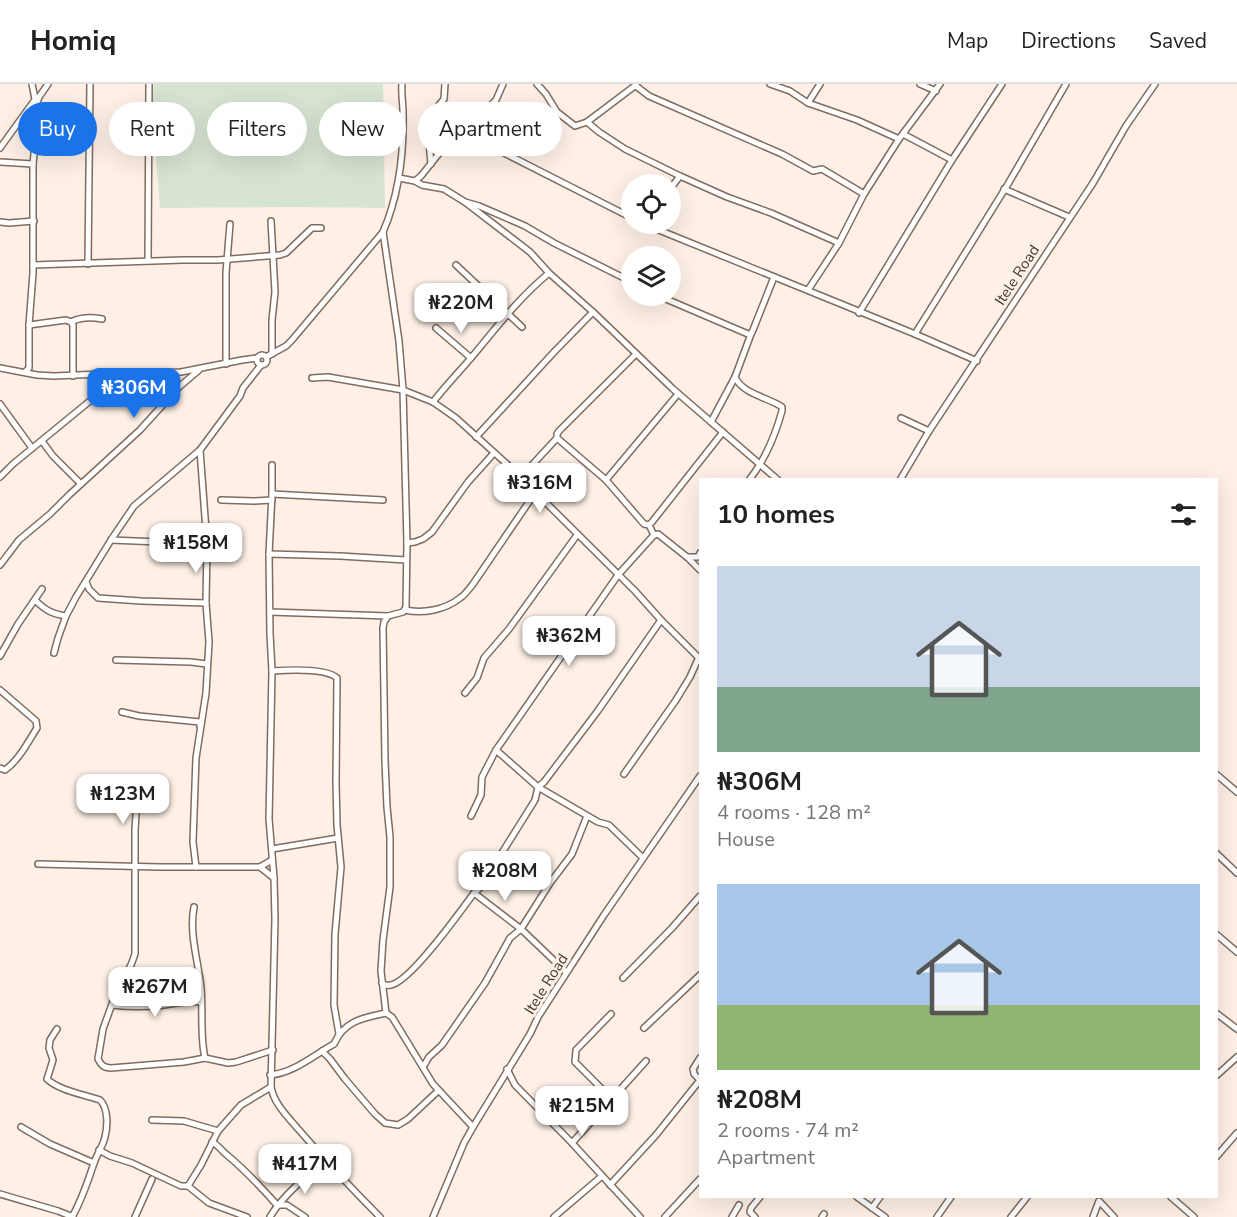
<!DOCTYPE html>
<meta charset="utf-8">
<style>
body{margin:0;font-family:"Nunito Sans",sans-serif;background:#f2f2f2;color:#222;height:100vh;display:flex;flex-direction:column;font-size:22px;white-space:nowrap}
*{box-sizing:border-box;margin:0}
p{font-size:20px;color:#767676}
.icon{flex:none;width:33px;height:33px;fill:none;stroke:currentColor;stroke-width:2;stroke-linecap:round;stroke-linejoin:round}
.map{position:relative;flex:1;overflow:hidden}
.panel{position:absolute;left:699px;top:394px;width:519px;height:720px;display:flex;flex-direction:column;background:#fff;border-radius:0px;box-shadow:0 6px 24px #0002}
.panel>*{flex:none}
.guide{position:absolute;left:18px;top:18px;width:570px;height:54px;display:flex;gap:12px}
.fabs{position:absolute;left:621px;top:90px;display:grid;gap:12px}
.fabs a{display:grid;place-items:center;width:60px;height:60px;border-radius:50%;background:#fff;box-shadow:0 6px 24px #0002;font-size:30px}
.price{position:absolute;translate:-50% -51px;padding:0 14px;border-radius:12px;background:#fff;color:#222;font-size:20px;line-height:39px;filter:drop-shadow(0 2px 3px #0008)}
.price::after{content:'';position:absolute;left:50%;top:36px;width:18px;height:14px;margin-left:-9px;background:inherit;clip-path:polygon(0 0,100% 0,50% 100%)}
.price.current{background:#1a73e8;color:#fff}
ul{padding:0;list-style:none}
li{display:grid;align-content:center;gap:12px;height:318px;padding:0 18px}
li span{display:grid;place-items:center;height:186px;border-radius:0px;color:#555}
li>.icon{margin-inline-start:auto}
span .icon{width:108px;height:108px;fill:#fffc;stroke-width:1}
li b{font-size:26px}
h2{display:flex;justify-content:space-between;align-items:center;height:72px;padding:0 18px;font-size:26px}
.chip{padding:0 21px;border-radius:27px;background:#fff;box-shadow:0 6px 24px #0002;font-size:21px;line-height:54px}
.chip.current{background:#1a73e8;color:#fff}
header{display:flex;align-items:center;gap:36px;box-sizing:border-box;height:84px;padding:0 30px;background:#fff;border-bottom:2px solid #e0e0e0}
header strong{font-size:28px}
nav{display:flex;gap:33px;margin-inline-start:auto;font-size:21px}
.map>svg:first-child{display:block}
.grass{fill:#d7e4d2}
.lines{fill:none;stroke-linecap:round;stroke-linejoin:round}
.minor-casing{stroke:#806c5e;stroke-width:8}
.minor{stroke:#fff;stroke-width:5}
.labels{text-anchor:middle;stroke-width:6;stroke-linejoin:round;paint-order:stroke}
.street-label{font-size:15px;fill:#433a33;stroke:#fef0e6}
</style>
<header>
<strong>Homiq</strong>
<nav><a>Map</a><a>Directions</a><a>Saved</a></nav>
</header>
<div class="map">
<svg width="1237" height="1133" viewBox="0 0 1237 1133">
<rect width="100%" height="100%" fill="#fef0e6"/>
<path class="grass" d="M154 0H383L385 124 297 123 160 124 152 21Z"/>
<g class="lines">
<defs>
<g id="minor">
<path d="M537 0 546 10 557 28 575 42 587 38 599 48 625 65 680 92 727 113 771 129 839 159"/>
<path d="M770 0 790 7 808 19 857 36 899 55"/>
<path d="M920 0 936 7"/>
<path d="M636 2 649 12 782 70 813 87 822 85 864 110"/>
<path d="M37 19 39 13 48 0"/>
<path d="M808 19 820 0"/>
<path d="M587 38 636 1"/>
<path d="M463 48 632 134"/>
<path d="M903 50 952 76"/>
<path d="M0 64 34 17"/>
<path d="M0 78 33 80"/>
<path d="M431 80 428 47 433 28 444 15 445 0"/>
<path d="M399 94 415 97 421 92 441 67 470 42 496 16 503 0"/>
<path d="M415 97 422 101 444 105 465 118 479 122 525 142 554 159 632 198"/>
<path d="M670 105 680 92"/>
<path d="M1004 105 1069 133"/>
<path d="M465 118 530 168 549 189 593 228 673 305 778 396"/>
<path d="M271 137 275 208 272 236V270"/>
<path d="M0 138 9 139 34 137"/>
<path d="M644 140 915 250 977 277"/>
<path d="M383 148 399 257 403 306 407 459 406 523 403 528 388 532 384 538 383 544 385 677 387 723 390 753V803L383 856 381 887 386 929"/>
<path d="M148 177 149 0"/>
<path d="M88 180 90 0"/>
<path d="M33 181 183 176H218L280 171 286 169 312 144H321"/>
<path d="M456 181 522 243"/>
<path d="M808 206 839 159 864 110 899 55 940 0"/>
<path d="M659 212 748 250H751L753 246 774 193"/>
<path d="M859 229 952 76 1002 0"/>
<path d="M71 238C81 233 91 233 102 235"/>
<path d="M29 241 66 236 71 238 73 241V292"/>
<path d="M436 244 471 274"/>
<path d="M915 250 1008 100 1066 0"/>
<path d="M636 270 559 347 557 350V354L606 396 644 440 649 441 654 451"/>
<circle cx="262" cy="276" r="5"/>
<path d="M266 273 286 262 292 256 383 148C399 111 404 68 403 28 403 19 401 10 402 0"/>
<path d="M226 280V189L230 140"/>
<path d="M0 284 37 291 54 292 123 289"/>
<path d="M25 288 29 284V241L33 189V80L36 50 35 15 32 0"/>
<path d="M312 294 328 293 403 306 433 318 456 334 508 381 635 507 661 536 700 575"/>
<path d="M433 318C447 300 462 285 476 268 499 240 521 212 549 189"/>
<path d="M0 320 32 364"/>
<path d="M901 334 929 347"/>
<path d="M711 338 735 293"/>
<path d="M476 353 555 267 593 228"/>
<path d="M42 357 53 372 81 400"/>
<path d="M272 381V410L269 470 270 550 272 587 269 735 274 794 275 835 271 1003C274 1020 288 1033 299 1046 325 1076 352 1105 380 1133"/>
<path d="M0 393 13 380 124 289 181 288 242 276 257 274"/>
<path d="M520 394 557 354"/>
<path d="M606 396 678 310"/>
<path d="M749 396C766 375 775 352 782 327V323L779 321C765 313 742 309 735 293L751 250"/>
<path d="M900 396 929 347 1093 99 1126 42 1155 0"/>
<path d="M272 410 383 416"/>
<path d="M221 416 254 417 272 416"/>
<path d="M649 441 652 438 723 348"/>
<path d="M654 451 658 450 687 473 700 486"/>
<path d="M111 456 207 460"/>
<path d="M407 459 415 458 423 455 432 448 468 398 494 369"/>
<path d="M269 470 340 472 406 476"/>
<path d="M687 473H698L700 469"/>
<path d="M0 481 19 456 50 430 69 411 140 346 179 303 199 286"/>
<path d="M86 498 89 505 98 514 141 517 206 519"/>
<path d="M35 516C45 526 52 530 66 532"/>
<path d="M405 526C423 530 445 526 460 514 465 511 469 505 473 500L535 409"/>
<path d="M270 528 388 532"/>
<path d="M54 569 58 554 66 532 76 513 111 456 134 422 200 366 240 312 243 304 261 281"/>
<path d="M0 572 18 540 42 505"/>
<path d="M116 576 191 578 207 580"/>
<path d="M272 587C287 586 326 584 337 594L336 698 337 741 341 783 335 850 334 921 339 950"/>
<path d="M0 606 36 637 37 644C28 658 19 676 5 686L0 684"/>
<path d="M465 609 477 594 484 574 509 545 577 451"/>
<path d="M122 628 139 632 200 638V642"/>
<path d="M496 666 538 703 598 738 609 741 643 774"/>
<path d="M624 690 676 616 690 593 699 573"/>
<path d="M1216 690 1237 708"/>
<path d="M138 700 135 746V870L131 881 116 909 103 945 98 975C101 981 104 984 111 984L184 978 205 974 228 979 236 978 273 966"/>
<path d="M471 732 481 711 482 693 496 666 618 491 654 451"/>
<path d="M272 765 338 754"/>
<path d="M1216 769 1237 789"/>
<path d="M38 780 159 783H260L272 776"/>
<path d="M196 783 193 758 196 674 206 609 209 558 206 519 207 460 200 366"/>
<path d="M260 783 274 794"/>
<path d="M194 823C189 850 198 876 201 903 203 925 200 954 205 974"/>
<path d="M1216 850 1237 868"/>
<path d="M566 888 521 845 474 809 480 804 535 716 538 703 544 698 597 628 661 536"/>
<path d="M623 894 672 844 700 812"/>
<path d="M382 899C385 901 386 902 391 901 411 897 460 828 474 809"/>
<path d="M112 921C129 923 147 923 164 921 177 919 189 916 201 918"/>
<path d="M1216 929 1237 945"/>
<path d="M611 930 576 966 575 978 612 1015"/>
<path d="M644 944 700 891"/>
<path d="M57 945 50 956 49 964 53 976 47 995C60 1007 83 1010 100 1016 108 1024 108 1041 105 1053 103 1062 97 1070 94 1079 88 1097 82 1116 72 1133"/>
<path d="M322 967 330 975 345 995 375 1030 385 1039 398 1041 408 1035 438 1007"/>
<path d="M700 974 693 985 694 990 700 996"/>
<path d="M423 983 429 973 442 961 485 899 510 854 521 845 550 799 572 770 587 732"/>
<path d="M507 985 515 1001 572 1059 640 1133"/>
<path d="M270 991C294 989 314 971 334 960 344 937 362 934 386 929L392 933 433 1000 473 1043"/>
<path d="M1216 992 1237 973"/>
<path d="M152 1036 184 1037 218 1047"/>
<path d="M21 1043 50 1060 94 1079"/>
<path d="M212 1058C218 1061 221 1066 227 1071 245 1086 261 1103 277 1121"/>
<path d="M572 1059 646 977"/>
<path d="M99 1066 110 1072 132 1079 181 1102H188L209 1119 247 1133"/>
<path d="M1216 1073 1237 1049"/>
<path d="M610 1101 656 1051 700 996"/>
<path d="M188 1102 201 1081 218 1047 225 1039 241 1021 271 1003"/>
<path d="M0 1110 58 1127 73 1133"/>
<path d="M857 1113 885 1133"/>
<path d="M1171 1113 1194 1133"/>
<path d="M278 1121H287L305 1133"/>
<path d="M872 1124 880 1113"/>
<path d="M135 1133 152 1095"/>
<path d="M270 1133C281 1114 308 1089 327 1078"/>
<path d="M433 1133 464 1059 473 1043 530 950 538 933 604 831 700 692"/>
<path d="M554 1133 602 1092"/>
<path d="M665 1133 700 1095"/>
<path d="M732 1133 739 1121"/>
<path d="M755 1133 750 1128 751 1124 760 1113"/>
<path d="M822 1133 824 1130"/>
<path d="M937 1133 951 1113"/>
<path d="M1011 1133 1027 1113"/>
<path d="M1093 1133 1099 1117 1114 1133"/>
</g>
</defs>
<use href="#minor" class="minor-casing"/>
<use href="#minor" class="minor"/>
</g>
<g class="labels">
<g class="street-label">
<text transform="translate(1017 191) rotate(-57)" y="5">Itele Road</text>
<text transform="translate(546 900) rotate(-58)" y="5">Itele Road</text>
</g>
</g>
</svg>
<div class="fabs">
<a><svg class="icon" aria-label="locate" viewBox="0 0 24 24"><circle cx="12" cy="12" r="6"/><path d="M12 2v4M12 18v4M2 12h4M18 12h4"/></svg></a>
<a><svg class="icon" aria-label="layers" viewBox="0 0 24 24"><path d="M12 4l9 5-9 5-9-5zM3 14l9 5 9-5"/></svg></a>
</div>
<b class="price" style="left:461px;top:250px">₦220M</b>
<b class="price current" style="left:134px;top:335px">₦306M</b>
<b class="price" style="left:540px;top:430px">₦316M</b>
<b class="price" style="left:196px;top:490px">₦158M</b>
<b class="price" style="left:569px;top:583px">₦362M</b>
<b class="price" style="left:123px;top:741px">₦123M</b>
<b class="price" style="left:505px;top:818px">₦208M</b>
<b class="price" style="left:155px;top:934px">₦267M</b>
<b class="price" style="left:582px;top:1053px">₦215M</b>
<b class="price" style="left:305px;top:1111px">₦417M</b>
<div class="guide">
<a class="chip current">Buy</a>
<a class="chip">Rent</a>
<a class="chip">Filters</a>
<a class="chip">New</a>
<a class="chip">Apartment</a>
</div>
<section class="panel">
<h2>10 homes<svg class="icon" aria-label="filters" viewBox="0 0 24 24"><path d="M4 7h16M4 17h16"/><circle cx="9" cy="7" r="2"/><circle cx="15" cy="17" r="2"/></svg></h2>
<ul>
<li><span style="background:linear-gradient(#c9d6e8 65%,#7fa58c 0)"><svg class="icon" aria-label="home" viewBox="0 0 24 24"><path d="M3 11l9-7 9 7M6 9v11h12V9"/></svg></span><div><b>₦306M</b><p>4 rooms · 128 m²</p><p>House</p></div></li>
<li><span style="background:linear-gradient(#a9c7e8 65%,#8fb573 0)"><svg class="icon" aria-label="home" viewBox="0 0 24 24"><path d="M3 11l9-7 9 7M6 9v11h12V9"/></svg></span><div><b>₦208M</b><p>2 rooms · 74 m²</p><p>Apartment</p></div></li>
</ul>
</section>
</div>
